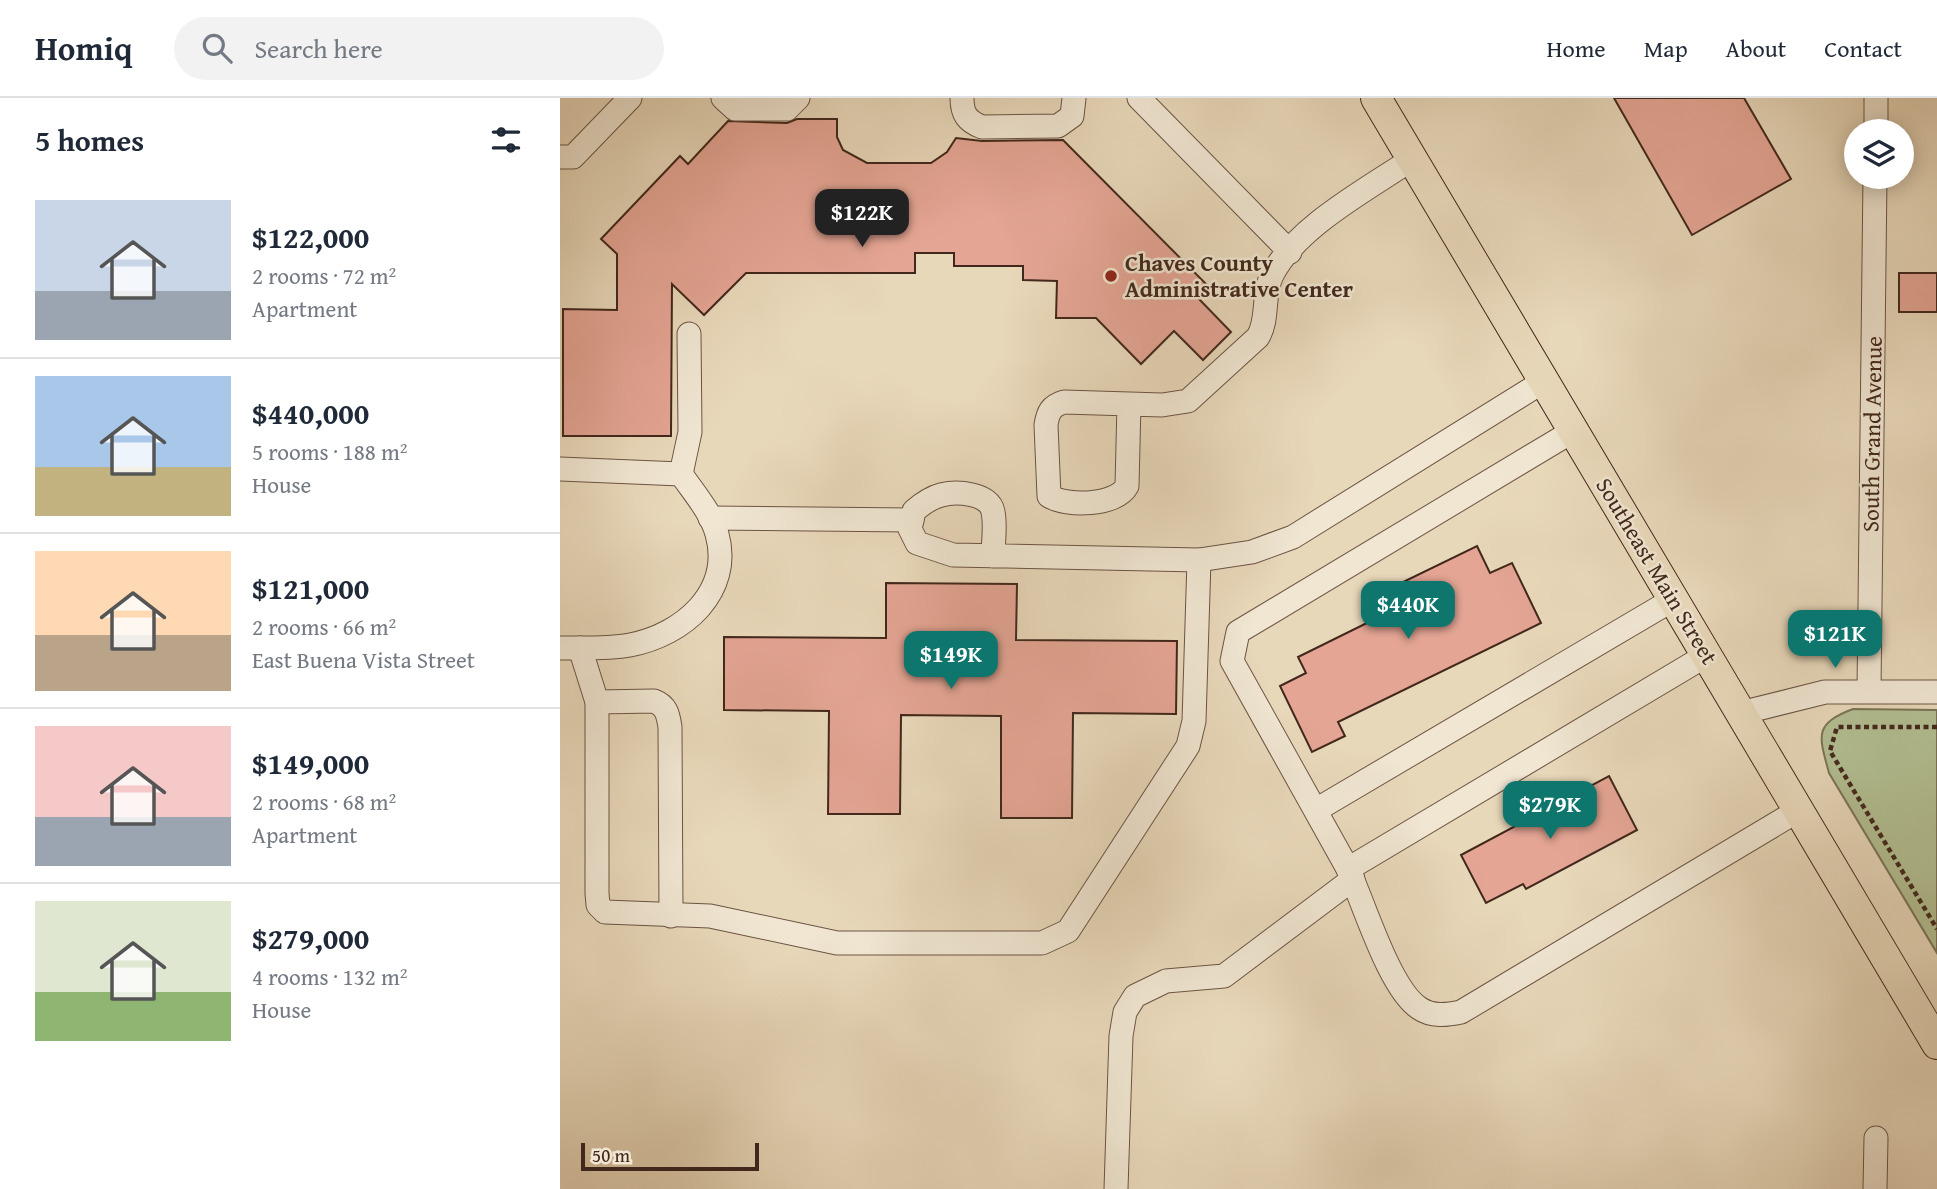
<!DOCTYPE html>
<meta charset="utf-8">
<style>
body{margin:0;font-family:"Gentium Book Plus",serif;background:#f2f2f3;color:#1f2937;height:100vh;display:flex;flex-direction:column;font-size:26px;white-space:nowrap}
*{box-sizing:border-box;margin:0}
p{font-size:23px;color:#747a83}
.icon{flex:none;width:38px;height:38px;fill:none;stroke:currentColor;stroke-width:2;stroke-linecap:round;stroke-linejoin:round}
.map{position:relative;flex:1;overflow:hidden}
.drawer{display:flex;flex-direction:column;background:#fff;width:560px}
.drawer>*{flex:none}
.controls{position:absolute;left:1284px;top:21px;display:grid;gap:14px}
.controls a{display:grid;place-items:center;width:70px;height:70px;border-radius:50%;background:#fff;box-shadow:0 4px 18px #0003;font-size:35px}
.scale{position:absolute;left:21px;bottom:18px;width:178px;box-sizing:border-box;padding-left:7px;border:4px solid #42281c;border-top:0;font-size:19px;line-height:24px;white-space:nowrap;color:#42281c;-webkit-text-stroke:5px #f0e6d2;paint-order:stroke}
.price{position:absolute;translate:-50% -60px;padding:0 16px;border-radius:14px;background:#0f766e;color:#fff;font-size:23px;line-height:46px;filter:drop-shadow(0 2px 4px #0008)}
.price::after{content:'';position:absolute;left:50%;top:42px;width:21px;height:16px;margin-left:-10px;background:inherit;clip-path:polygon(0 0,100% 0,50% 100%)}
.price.on{background:#222;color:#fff}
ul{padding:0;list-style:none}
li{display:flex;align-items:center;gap:21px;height:175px;padding:0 35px}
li+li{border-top:2px solid #e0e1e3}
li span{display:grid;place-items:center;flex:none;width:196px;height:140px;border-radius:0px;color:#555}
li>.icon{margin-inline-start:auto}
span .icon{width:84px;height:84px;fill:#fffc;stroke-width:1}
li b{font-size:30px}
h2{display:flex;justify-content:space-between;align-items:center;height:84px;padding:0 35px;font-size:30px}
header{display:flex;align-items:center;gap:42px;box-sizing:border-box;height:98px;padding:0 35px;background:#fff;border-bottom:2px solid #e0e1e3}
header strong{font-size:33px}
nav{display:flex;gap:38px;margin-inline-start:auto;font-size:24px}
.search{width:490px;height:63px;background:#f2f2f3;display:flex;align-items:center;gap:18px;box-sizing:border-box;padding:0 24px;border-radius:38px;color:#747a83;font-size:26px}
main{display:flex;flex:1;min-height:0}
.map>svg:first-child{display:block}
.green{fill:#b2bf92;stroke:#7a7457;stroke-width:2}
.building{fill:#e4a594;stroke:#42281c;stroke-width:2}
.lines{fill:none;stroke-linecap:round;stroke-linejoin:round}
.minor-casing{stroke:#6c5444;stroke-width:25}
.major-casing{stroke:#42281c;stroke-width:32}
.path{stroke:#42281c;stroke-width:4.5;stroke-dasharray:5 3.5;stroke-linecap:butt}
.minor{stroke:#f0e6d2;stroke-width:23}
.major{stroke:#e8d8ba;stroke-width:30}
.poi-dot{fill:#8f2418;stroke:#f0e6d2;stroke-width:2.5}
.labels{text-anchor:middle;stroke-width:5;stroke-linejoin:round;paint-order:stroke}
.poi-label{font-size:23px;font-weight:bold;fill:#42281c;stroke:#f0e6d2;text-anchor:start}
.street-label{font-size:23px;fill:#42281c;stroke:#f0e6d2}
</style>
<header>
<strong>Homiq</strong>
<div class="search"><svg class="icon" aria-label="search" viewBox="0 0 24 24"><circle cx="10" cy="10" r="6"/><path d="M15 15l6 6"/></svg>Search here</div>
<nav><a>Home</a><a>Map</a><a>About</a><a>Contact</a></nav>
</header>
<main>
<section class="drawer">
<h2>5 homes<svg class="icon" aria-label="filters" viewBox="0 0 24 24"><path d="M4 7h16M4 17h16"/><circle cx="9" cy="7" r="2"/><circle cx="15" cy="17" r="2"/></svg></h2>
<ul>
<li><span style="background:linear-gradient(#c9d6e8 65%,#9aa5b1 0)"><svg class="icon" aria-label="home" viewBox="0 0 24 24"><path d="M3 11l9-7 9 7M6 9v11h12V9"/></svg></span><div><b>$122,000</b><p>2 rooms · 72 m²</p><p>Apartment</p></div></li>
<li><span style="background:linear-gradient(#a9c7e8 65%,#c2b280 0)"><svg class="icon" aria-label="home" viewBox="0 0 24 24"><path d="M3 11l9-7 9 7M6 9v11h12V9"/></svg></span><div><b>$440,000</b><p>5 rooms · 188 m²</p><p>House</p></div></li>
<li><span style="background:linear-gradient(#ffd9b3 60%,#b9a48a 0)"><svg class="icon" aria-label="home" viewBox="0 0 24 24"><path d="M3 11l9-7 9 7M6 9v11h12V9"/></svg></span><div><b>$121,000</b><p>2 rooms · 66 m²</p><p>East Buena Vista Street</p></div></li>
<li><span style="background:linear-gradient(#f6c9c9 65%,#9aa5b1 0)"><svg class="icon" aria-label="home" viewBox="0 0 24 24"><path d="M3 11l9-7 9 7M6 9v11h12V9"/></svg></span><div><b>$149,000</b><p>2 rooms · 68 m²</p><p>Apartment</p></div></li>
<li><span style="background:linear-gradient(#dfe7d0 65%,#8fb573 0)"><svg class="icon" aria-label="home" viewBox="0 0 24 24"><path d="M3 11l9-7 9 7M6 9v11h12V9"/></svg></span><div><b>$279,000</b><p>4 rooms · 132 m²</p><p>House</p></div></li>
</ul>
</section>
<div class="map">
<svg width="1377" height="1091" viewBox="0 0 1377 1091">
<rect width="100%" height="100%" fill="#e8d8ba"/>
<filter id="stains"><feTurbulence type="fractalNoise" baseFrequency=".00286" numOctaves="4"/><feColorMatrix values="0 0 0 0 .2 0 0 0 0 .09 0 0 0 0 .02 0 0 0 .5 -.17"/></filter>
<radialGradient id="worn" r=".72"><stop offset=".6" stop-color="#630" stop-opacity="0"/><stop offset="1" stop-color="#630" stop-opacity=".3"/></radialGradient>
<path class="green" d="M1293 611 1377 612V855L1269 675C1259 638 1253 626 1293 611Z"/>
<g class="building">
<path d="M1054 0H1184L1231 81 1132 137Z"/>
<path d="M237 21H277V39L283 52 307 65H371L387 54 396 40 422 43 503 42 648 188 637 199 671 234 643 262 614 233 581 266 536 220H496L497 183 463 182V168H394V155H355V175H186L144 217 112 186 111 338H3V211L57 212V156L41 141 120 58 128 66 168 23 227 25Z"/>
<rect x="1339" y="175" width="38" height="39"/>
<path d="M917 448 930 475 952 465 981 525 778 624 785 638 752 654 720 588 746 575 738 559 811 523 802 504Z"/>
<path d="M326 485 457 486 456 542 617 543 616 616 513 615 512 720H441V618L341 617 340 716H268L269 613 164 612V539L326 540Z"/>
<path d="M1049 678 1077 732 966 791 963 786 926 805 901 757Z"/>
</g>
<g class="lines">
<defs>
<g id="minor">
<path d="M163 0 175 11H227L238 0"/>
<path d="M402 0C402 16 407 23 422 29L498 28 512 18 514 0"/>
<path d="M579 0 730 154"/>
<path d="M1316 33V0"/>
<path d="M0 59H13L70 0"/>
<path d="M569 306 567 388C556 408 507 409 489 398L486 327C488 314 491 308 504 304L602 307 628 303 698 239C709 221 702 197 712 177 736 129 808 91 852 61"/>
<path d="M1013 333 678 534 672 563 788 771 1147 557"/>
<path d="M0 371 121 376 130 334 129 236"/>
<path d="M150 420 352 422"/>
<path d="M433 458C433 444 436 428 433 414 430 395 397 393 381 397 370 400 362 406 354 413L350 431 357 445 393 457 639 462 692 454 733 439 984 283"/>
<path d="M0 550C22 550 48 551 70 547 123 537 173 494 157 436 151 414 134 395 121 376"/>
<path d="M20 550 37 604V795L38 807 45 814 150 818 277 845H482L508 833 628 648 634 623 639 462"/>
<path d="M1309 592 1315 79"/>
<path d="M37 604 94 603C107 608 108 617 110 629L111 818"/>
<path d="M1181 615 1265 594H1377"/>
<path d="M756 712 1114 501"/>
<path d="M788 771C804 805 829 890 859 910 872 919 887 917 901 914L1239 712"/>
<path d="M556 1091 561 938 565 914 575 898 606 883 664 878 793 781"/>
<path d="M1315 1091 1316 1040"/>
</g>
<path id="major" d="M816 0 1377 946"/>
</defs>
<use href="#minor" class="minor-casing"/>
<use href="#major" class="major-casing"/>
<path class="path" d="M1377 629H1277L1270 653 1377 831"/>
<use href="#minor" class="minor"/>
<use href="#major" class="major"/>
</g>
<circle class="poi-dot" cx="551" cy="178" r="7"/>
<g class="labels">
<g class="poi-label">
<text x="565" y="173">Chaves County<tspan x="565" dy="26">Administrative Center</tspan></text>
</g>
<g class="street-label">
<text transform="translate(1312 336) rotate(-89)" y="8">South Grand Avenue</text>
<text transform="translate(1097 473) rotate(59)" y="8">Southeast Main Street</text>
</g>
</g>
<rect width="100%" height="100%" filter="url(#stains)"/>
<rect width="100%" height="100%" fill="url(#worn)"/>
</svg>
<div class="controls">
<a><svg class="icon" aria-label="layers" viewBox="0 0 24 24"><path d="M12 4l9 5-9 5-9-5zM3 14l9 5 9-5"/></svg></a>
</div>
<div class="scale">50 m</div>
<b class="price on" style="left:302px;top:151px">$122K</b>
<b class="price" style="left:848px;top:543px">$440K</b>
<b class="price" style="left:1275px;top:572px">$121K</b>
<b class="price" style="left:391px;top:593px">$149K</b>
<b class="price" style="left:990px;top:743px">$279K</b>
</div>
</main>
